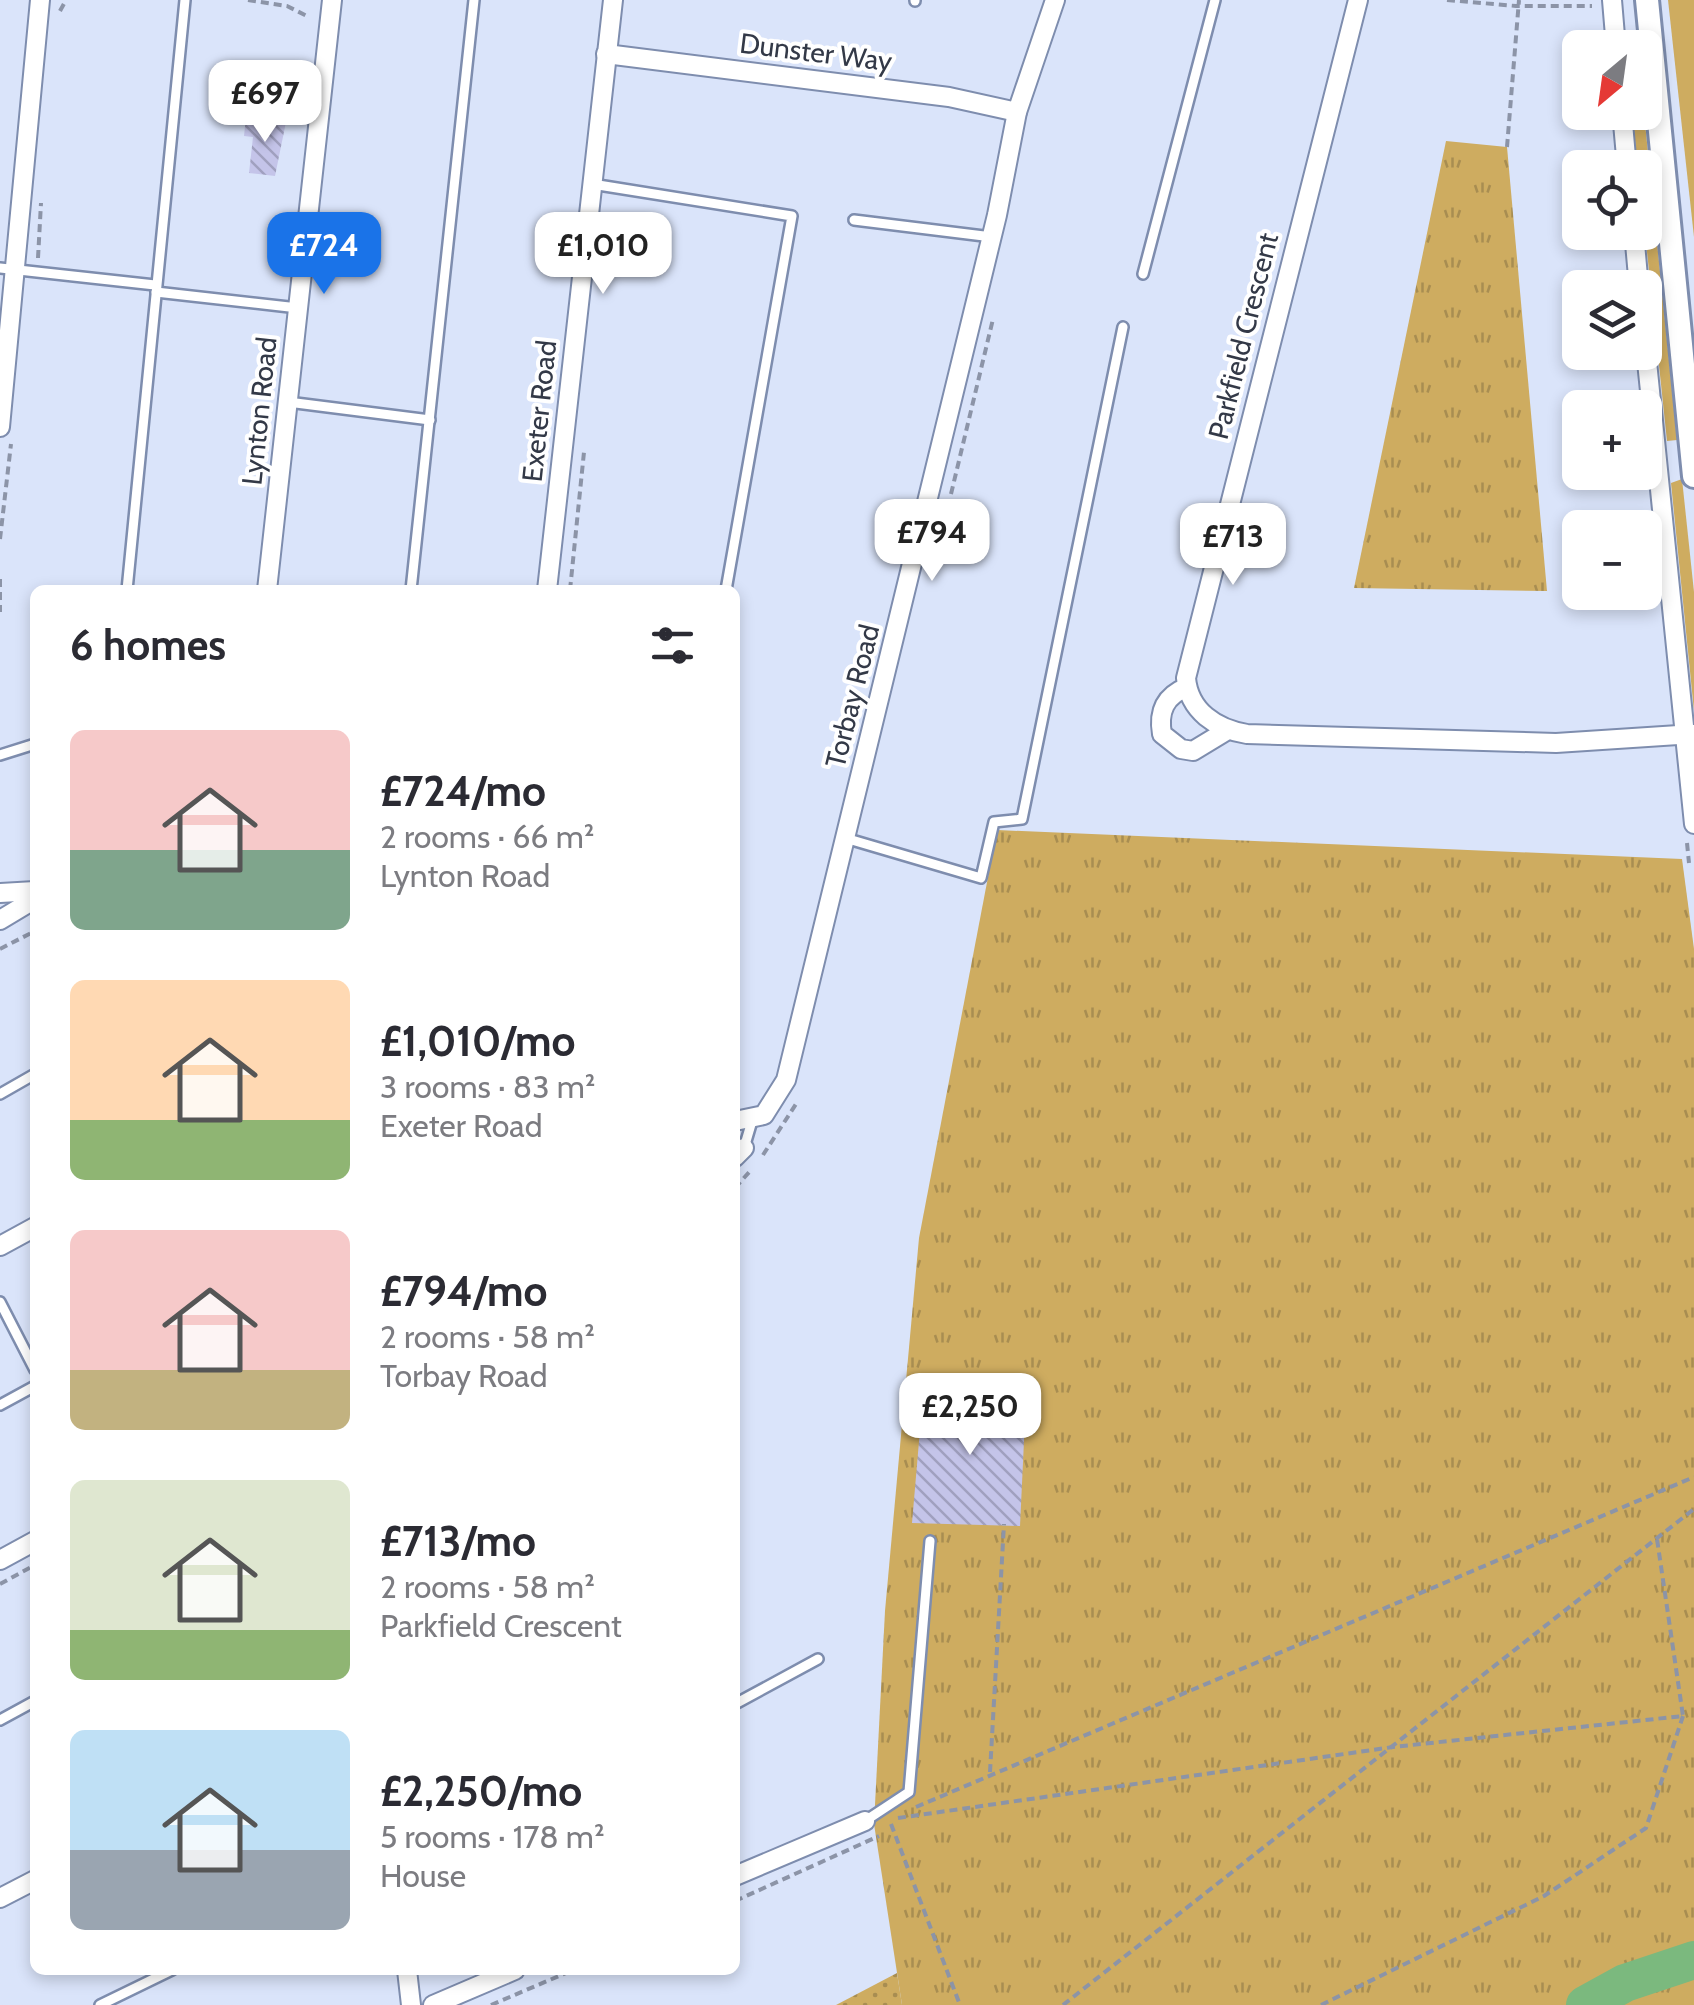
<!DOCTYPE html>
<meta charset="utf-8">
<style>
body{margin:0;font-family:Cabin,sans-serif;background:#f7f7f7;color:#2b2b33;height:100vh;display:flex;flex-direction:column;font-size:38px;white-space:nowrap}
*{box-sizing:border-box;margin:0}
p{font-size:32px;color:#7c7c81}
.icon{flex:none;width:55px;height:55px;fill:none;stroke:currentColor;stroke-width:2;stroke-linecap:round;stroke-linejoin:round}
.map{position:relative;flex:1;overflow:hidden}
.drawer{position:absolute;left:30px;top:585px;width:710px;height:1390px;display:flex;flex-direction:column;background:#fff;border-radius:15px;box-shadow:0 5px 15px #0003}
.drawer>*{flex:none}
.needle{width:65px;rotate:209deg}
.fabs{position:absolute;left:1562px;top:30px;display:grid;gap:20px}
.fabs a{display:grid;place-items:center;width:100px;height:100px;border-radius:15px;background:#fff;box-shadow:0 5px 15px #0003;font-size:50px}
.price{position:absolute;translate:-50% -85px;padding:0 22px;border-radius:20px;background:#fff;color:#222;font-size:32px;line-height:65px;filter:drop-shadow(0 2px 5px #0008)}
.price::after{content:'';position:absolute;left:50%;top:60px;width:30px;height:22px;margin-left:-15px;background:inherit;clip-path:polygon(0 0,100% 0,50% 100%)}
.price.on{background:#1a73e8;color:#fff}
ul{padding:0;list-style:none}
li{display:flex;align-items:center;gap:30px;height:250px;padding:0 40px}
li span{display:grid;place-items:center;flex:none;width:280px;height:200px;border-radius:15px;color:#555}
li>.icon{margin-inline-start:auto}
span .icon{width:120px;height:120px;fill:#fffc;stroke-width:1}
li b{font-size:42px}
h2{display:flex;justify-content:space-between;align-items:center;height:120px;padding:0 40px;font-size:42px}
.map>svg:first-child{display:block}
.grass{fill:#ceac60}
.park{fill:url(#park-tufts)}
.garden{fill:url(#garden-dots)}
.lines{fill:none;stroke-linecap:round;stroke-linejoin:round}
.river{stroke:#7bb97e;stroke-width:38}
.building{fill:url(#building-back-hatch)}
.service-casing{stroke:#7e8dae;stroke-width:14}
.minor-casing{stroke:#7e8dae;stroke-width:22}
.tertiary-casing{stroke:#7e8dae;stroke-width:28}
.path{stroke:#8c94a7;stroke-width:4;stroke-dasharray:8 5;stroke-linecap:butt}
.service{stroke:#fff;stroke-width:9}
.minor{stroke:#fff;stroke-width:18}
.tertiary{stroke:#fff;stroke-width:22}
.labels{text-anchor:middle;stroke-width:8;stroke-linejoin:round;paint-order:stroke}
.street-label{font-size:28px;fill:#333947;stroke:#fff}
</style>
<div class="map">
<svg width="1694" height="2005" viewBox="0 0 1694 2005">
<defs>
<pattern id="park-tufts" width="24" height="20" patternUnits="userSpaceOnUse" patternTransform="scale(2.5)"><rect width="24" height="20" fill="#ceac60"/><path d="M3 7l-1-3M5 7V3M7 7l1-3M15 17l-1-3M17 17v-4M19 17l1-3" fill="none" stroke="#a88d51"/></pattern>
<pattern id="garden-dots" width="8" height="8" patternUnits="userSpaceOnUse" patternTransform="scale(2.5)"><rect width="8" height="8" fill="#ceac60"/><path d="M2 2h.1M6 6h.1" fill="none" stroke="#a88d51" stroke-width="1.8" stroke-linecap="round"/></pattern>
<pattern id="building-back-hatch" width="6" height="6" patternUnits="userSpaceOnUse" patternTransform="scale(2.5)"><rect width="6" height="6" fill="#c4c4e9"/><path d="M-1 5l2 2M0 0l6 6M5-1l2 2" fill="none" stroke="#a0a0bf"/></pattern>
</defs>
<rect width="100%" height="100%" fill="#dae4fa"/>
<g class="grass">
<path d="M1668 0H1694V237Z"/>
<path d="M1632 113H1644L1677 440 1667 441 1645 233V168L1638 167Z"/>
<path d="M1682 479 1694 592V711L1671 483Z"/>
</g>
<g class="park">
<path d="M1446 141 1507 147 1547 591 1354 588Z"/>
<path d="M997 830 1682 859 1694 949V2005H902L874 1824 885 1611 919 1238Z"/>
</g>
<path class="garden" d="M897 1973 902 2005H836Z"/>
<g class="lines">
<path class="river" d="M1585 2005 1625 1983 1694 1960"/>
</g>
<g class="building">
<path d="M246 117 286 122 275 176 249 173 253 137 244 136Z"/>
<path d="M924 1383 1026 1398 1020 1526 912 1523Z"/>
</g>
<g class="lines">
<defs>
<g id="service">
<path d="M915 1V0"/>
<path d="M592 184 792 216 726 590"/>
<path d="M854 220 992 237"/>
<path d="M0 268 155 285"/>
<path d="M1143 274 1215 0"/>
<path d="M156 292 298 308"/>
<path d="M288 402 430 420"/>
<path d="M127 590 185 0"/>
<path d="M411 590 474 0"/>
<path d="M0 755 35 744"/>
<path d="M845 838 981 878 994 822 1022 819 1123 327"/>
<path d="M0 1094 35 1074"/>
<path d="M744 1148 752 1121"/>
<path d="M0 1302 35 1370"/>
<path d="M0 1405 35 1386"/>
<path d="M735 1704 818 1659"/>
<path d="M0 1720 35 1701"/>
<path d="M865 1821 909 1792 930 1541"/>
<path d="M100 2005 172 1970"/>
</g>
<g id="minor">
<path d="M1358 0 1186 678C1189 711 1216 729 1247 734L1556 743 1694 734"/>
<path d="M1612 0 1616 48"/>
<path d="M606 54 949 97 1017 112"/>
<path d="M1622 112 1627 168"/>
<path d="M1634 232 1639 288"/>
<path d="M1645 342 1694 824"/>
<path d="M0 427 40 0"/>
<path d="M267 590 332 0"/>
<path d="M547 590 613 0"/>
<path d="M1187 687C1165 696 1158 711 1162 734L1181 749 1193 751 1226 731"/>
<path d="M0 893 35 891"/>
<path d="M0 920 35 899"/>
<path d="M735 1121 764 1115 786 1080 997 215 1017 112 1055 0"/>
<path d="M735 1157 744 1148"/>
<path d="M0 1246 35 1227"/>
<path d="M0 1560 35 1541"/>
<path d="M735 1876 865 1821"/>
<path d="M0 1898 35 1880"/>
<path d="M407 1970 411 2005"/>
<path d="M433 2005 515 1970"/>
</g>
<path id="tertiary" d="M1647 0 1694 476"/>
</defs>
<use href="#service" class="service-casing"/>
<use href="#minor" class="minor-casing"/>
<use href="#tertiary" class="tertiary-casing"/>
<g class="path">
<path d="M248 0 287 6 309 17"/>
<path d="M1447 0 1516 6H1592"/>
<path d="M60 11 66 0"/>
<path d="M1507 147 1519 0"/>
<path d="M38 258 41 203"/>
<path d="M1653 301 1655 326"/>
<path d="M951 494 993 319"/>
<path d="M0 539 11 444"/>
<path d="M0 579V612"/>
<path d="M570 590 584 452"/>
<path d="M1687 843 1689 863"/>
<path d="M0 949 35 931"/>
<path d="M763 1155 796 1104"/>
<path d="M735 1188 751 1170"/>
<path d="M0 1584 35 1565"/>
<path d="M990 1772 1004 1524"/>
<path d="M916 1807 1694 1477"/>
<path d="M898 1818 1393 1747 1683 1716 1657 1539"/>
<path d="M891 1824 960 2005"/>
<path d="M735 1901 879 1836"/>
<path d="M491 2005 573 1970"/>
<path d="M1063 2005 1694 1509"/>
<path d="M1321 2005 1544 1896 1646 1828 1683 1716"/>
</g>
<use href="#service" class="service"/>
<use href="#minor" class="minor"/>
<use href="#tertiary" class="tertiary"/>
</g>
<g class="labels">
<g class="street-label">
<text transform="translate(816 52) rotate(7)" y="10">Dunster Way</text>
<text transform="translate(1243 336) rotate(-76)" y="10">Parkfield Crescent</text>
<text transform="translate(259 411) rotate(-84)" y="10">Lynton Road</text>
<text transform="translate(539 411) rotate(-84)" y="10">Exeter Road</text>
<text transform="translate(852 696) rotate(-76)" y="10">Torbay Road</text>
</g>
</g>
</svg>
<div class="fabs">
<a><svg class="needle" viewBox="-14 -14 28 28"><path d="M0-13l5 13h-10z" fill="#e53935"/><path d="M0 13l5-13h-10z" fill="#7c7c81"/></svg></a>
<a><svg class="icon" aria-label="locate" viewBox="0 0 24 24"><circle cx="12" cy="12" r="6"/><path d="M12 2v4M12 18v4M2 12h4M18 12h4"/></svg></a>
<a><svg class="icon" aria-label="layers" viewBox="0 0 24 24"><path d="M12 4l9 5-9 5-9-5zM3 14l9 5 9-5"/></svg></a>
<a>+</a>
<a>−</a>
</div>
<b class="price" style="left:265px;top:145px">£697</b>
<b class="price on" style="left:324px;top:297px">£724</b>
<b class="price" style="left:603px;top:297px">£1,010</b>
<b class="price" style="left:932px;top:584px">£794</b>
<b class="price" style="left:1233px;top:588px">£713</b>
<b class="price" style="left:970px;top:1458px">£2,250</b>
<section class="drawer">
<h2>6 homes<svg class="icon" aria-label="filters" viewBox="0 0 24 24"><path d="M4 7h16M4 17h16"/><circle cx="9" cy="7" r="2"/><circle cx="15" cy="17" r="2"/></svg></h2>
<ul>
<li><span style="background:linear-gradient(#f6c9c9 60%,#7fa58c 0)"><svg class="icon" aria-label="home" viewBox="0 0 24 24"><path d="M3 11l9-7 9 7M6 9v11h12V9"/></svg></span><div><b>£724/mo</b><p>2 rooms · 66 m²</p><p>Lynton Road</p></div></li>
<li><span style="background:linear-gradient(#ffd9b3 70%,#8fb573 0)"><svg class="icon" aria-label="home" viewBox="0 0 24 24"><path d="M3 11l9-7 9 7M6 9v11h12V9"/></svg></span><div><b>£1,010/mo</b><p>3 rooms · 83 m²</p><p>Exeter Road</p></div></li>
<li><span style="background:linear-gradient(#f6c9c9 70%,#c2b280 0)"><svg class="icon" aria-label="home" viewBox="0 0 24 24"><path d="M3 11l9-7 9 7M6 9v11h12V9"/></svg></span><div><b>£794/mo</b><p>2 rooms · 58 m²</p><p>Torbay Road</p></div></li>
<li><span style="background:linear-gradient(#dfe7d0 75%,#8fb573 0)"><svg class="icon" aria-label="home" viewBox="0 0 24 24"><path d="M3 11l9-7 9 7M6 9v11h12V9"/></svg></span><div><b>£713/mo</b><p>2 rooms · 58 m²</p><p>Parkfield Crescent</p></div></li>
<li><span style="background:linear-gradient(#bfe0f5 60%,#9aa5b1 0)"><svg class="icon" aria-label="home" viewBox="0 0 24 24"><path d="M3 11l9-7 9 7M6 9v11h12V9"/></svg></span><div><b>£2,250/mo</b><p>5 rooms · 178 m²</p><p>House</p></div></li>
</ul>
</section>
</div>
